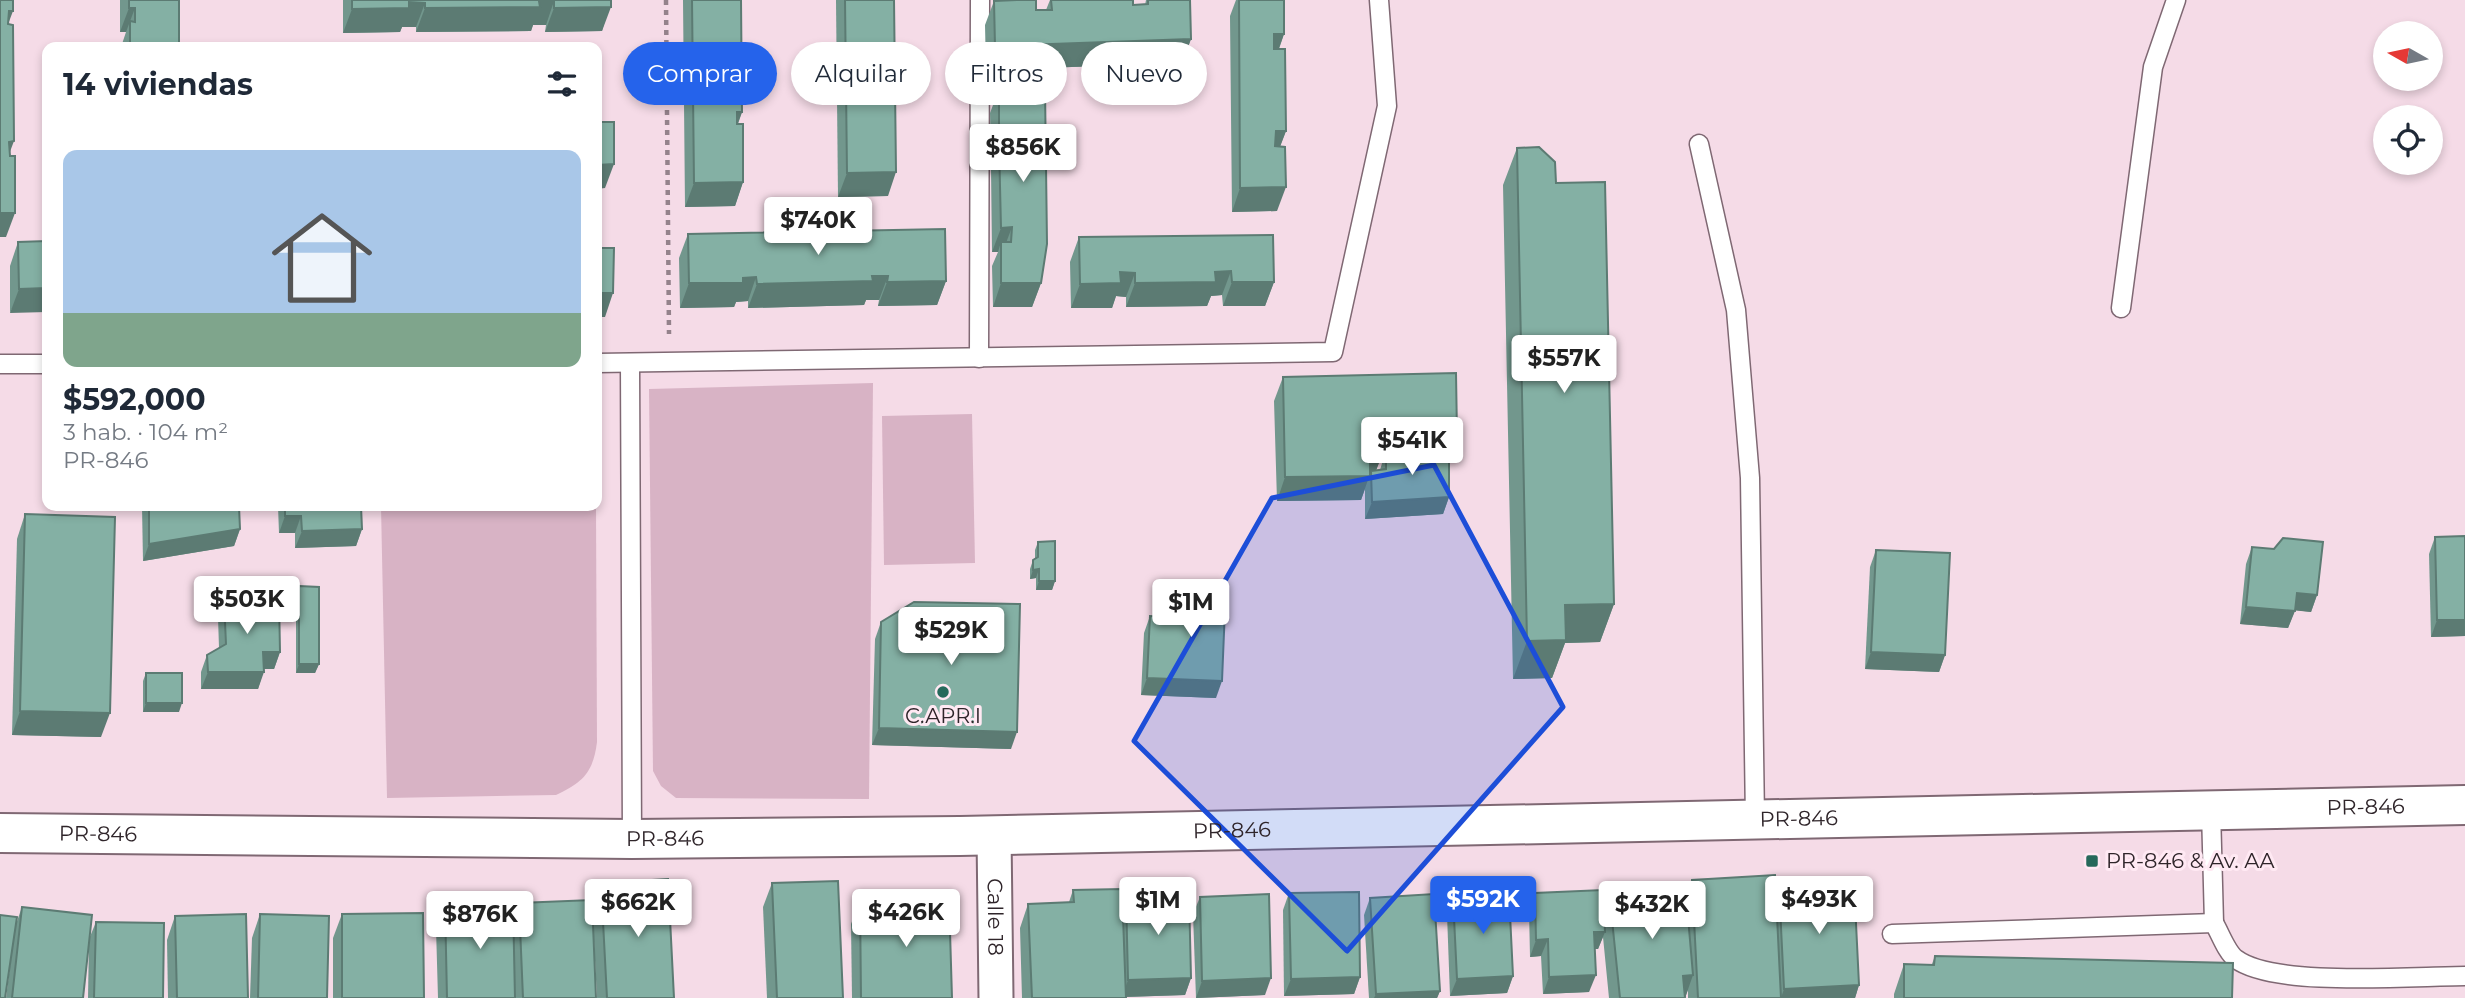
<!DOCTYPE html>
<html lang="es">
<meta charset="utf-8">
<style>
body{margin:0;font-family:Montserrat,sans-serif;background:#f2f2f3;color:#1f2937;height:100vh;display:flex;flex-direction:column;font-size:26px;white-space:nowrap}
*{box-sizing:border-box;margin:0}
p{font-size:23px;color:#747a83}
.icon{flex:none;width:38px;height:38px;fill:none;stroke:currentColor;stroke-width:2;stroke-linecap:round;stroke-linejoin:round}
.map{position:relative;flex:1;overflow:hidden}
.details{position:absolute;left:42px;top:42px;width:560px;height:469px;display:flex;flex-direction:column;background:#fff;border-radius:14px;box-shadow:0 4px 10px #0003}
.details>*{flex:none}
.hud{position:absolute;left:623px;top:42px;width:665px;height:63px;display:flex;gap:14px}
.needle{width:46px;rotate:279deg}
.fabs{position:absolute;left:2373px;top:21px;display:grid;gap:14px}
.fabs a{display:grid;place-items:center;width:70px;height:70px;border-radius:50%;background:#fff;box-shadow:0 4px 10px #0003;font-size:35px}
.price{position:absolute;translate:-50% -60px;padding:0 16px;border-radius:7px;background:#fff;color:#222;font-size:23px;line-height:46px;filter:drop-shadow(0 2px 4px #0008)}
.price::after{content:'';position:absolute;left:50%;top:42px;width:21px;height:16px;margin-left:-10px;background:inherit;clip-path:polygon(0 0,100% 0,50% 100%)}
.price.current{background:#2563eb;color:#fff}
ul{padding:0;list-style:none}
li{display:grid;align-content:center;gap:14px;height:371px;padding:0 21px}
li span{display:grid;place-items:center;height:217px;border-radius:14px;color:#555}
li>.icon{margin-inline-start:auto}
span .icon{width:126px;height:126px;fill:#fffc;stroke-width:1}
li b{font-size:30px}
h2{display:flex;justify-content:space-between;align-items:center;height:84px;padding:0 21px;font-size:30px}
.pill{padding:0 24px;border-radius:32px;background:#fff;box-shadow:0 4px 10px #0003;font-size:24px;line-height:63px}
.pill.current{background:#2563eb;color:#fff}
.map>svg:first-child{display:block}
.green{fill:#d8b3c5}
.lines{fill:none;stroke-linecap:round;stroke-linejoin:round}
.service-casing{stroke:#7f6873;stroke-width:21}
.minor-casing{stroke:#7f6873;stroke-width:37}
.tertiary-casing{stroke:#7f6873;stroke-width:42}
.path{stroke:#94828b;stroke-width:4.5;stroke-dasharray:5 5;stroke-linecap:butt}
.service{stroke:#fff;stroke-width:18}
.minor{stroke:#fff;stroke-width:33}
.tertiary{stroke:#fff;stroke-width:38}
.wall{fill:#72978d;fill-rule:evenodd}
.shaded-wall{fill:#5c7b73}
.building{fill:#84b0a4;stroke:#5c7b73;stroke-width:2}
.marked{fill:#1d4ed8;fill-opacity:0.2;stroke:#1d4ed8;stroke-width:5;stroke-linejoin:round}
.poi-dot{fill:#26695b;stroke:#ffe9f3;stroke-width:2.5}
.labels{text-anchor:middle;stroke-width:6;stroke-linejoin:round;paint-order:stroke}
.poi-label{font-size:21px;fill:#2f252a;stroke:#ffe9f3}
.street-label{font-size:21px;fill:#2f252a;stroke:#ffe9f3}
</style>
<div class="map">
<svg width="2465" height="998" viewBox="0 0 2465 998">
<rect width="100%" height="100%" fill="#f5dbe7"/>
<g class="green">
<path d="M873 383 869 799 676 798 661 786 653 771 649 389Z"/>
<path d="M972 414 975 563 884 565 882 416Z"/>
<path d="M381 506H596L597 742C593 773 583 782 556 795L387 798Z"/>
</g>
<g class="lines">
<defs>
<g id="service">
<path d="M1699 144 1736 310 1750 478 1755 820"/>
<path d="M2121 308 2153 67 2176 0"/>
<path d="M979 358 980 0"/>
<path d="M597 363 1333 352 1387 106 1379 0"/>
<path d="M630 363 632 839"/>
<path d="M0 364H47"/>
<path d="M2211 810 2214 923"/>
<path d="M1892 934 2214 923C2220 933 2227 953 2236 959 2275 988 2414 976 2465 976"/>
</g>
<g id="minor">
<path id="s1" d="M994 835 996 998"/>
</g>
<g id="tertiary">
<path id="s2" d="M0 833 632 839 960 836 2465 805"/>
</g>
</defs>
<use href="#service" class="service-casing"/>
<use href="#minor" class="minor-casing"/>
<use href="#tertiary" class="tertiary-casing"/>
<path class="path" d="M666 0 669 334"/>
<use href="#service" class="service"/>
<use href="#minor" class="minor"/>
<use href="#tertiary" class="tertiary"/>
</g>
<g class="wall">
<path d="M120 0H179V47H121L126 32H120Z"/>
<path d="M343 0H611L602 31 545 32 546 25H533L531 31 416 32V27H402L400 32 343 33Z"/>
<path d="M683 0H741L742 112 738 124 743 182 735 206 685 207Z"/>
<path d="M836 0H894L888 196 838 197Z"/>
<path d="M1050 0H1133V5H1145L1146 0H1190L1191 39 1182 63 986 70 985 25 994 1 1036 10H1046Z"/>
<path d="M1236 0H1284V34L1279 49 1286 131 1280 146 1277 211 1232 212 1230 16Z"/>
<path d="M1045 88 1041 283 1032 307H993L992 266 998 252H992L991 168 996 155H991L990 113 999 89Z"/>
<path d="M1517 148 1556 183 1614 604 1600 642 1565 643 1552 678 1513 679 1503 185Z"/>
<path d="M688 234 946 281 937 305 878 306 879 300H866L864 305 748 308V301L736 302 734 307 680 308 679 258Z"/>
<path d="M1079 237 1274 282 1265 306H1223L1222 295 1211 296 1207 306 1126 307V297L1116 296 1112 308H1071L1070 262Z"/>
<path d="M47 241 10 313V266L18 242Z"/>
<path d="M1283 377 1449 456V497L1443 514 1365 519V489L1361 500 1277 501 1274 401ZM1380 460H1383L1380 470H1376Z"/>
<path d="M142 506H239L240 529 234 546 143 561Z"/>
<path d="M278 506H361L362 529 356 546 295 548V533H279Z"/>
<path d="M25 514 101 737 12 735 17 539Z"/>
<path d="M2435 537 2465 636 2431 637 2429 554Z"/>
<path d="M1038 542 1055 581 1052 590H1036V578L1030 579V569L1033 560 1035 559V550Z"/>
<path d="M2252 547 2274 549 2317 595 2311 612 2295 610 2288 628 2240 624 2246 564Z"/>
<path d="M1876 550 1945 655 1939 672 1865 669 1870 567Z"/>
<path d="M1192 582 1216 698 1141 695 1144 633 1150 616 1185 617V599Z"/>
<path d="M299 586 319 664 315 673H296V595Z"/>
<path d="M224 600 280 652 274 669H264L258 689H201V672L207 655 219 648 218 617Z"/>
<path d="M881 622 1011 749 872 745 875 639Z"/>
<path d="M146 673 179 712H143V681Z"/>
<path d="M1692 880 1776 895 1779 886 1859 985 1855 998H1688V990L1685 998H1609L1603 937 1598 949H1595L1589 992 1543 994 1541 956 1530 957 1529 910 1535 893 1603 905 1609 890 1686 896Z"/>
<path d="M601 883 674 998H597L593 922 596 998H438L436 928 445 904 513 919 519 903 593 906Z"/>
<path d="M772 883 843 998H767L763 907Z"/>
<path d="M1073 890 1122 906 1126 896 1191 978 1185 995 1126 997V998H1022L1020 928 1028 904 1069 902Z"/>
<path d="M1289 893 1360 977 1354 994 1284 996 1283 910Z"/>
<path d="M1200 897 1265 995 1196 998 1193 914Z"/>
<path d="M1453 897 1513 976 1507 993 1450 996 1447 914Z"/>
<path d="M1370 898 1440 991 1437 998H1369L1364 915Z"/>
<path d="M860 900 952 998H852L851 924Z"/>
<path d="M22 907 83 998H6L15 927Z"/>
<path d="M260 914 327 998H250L252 938Z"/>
<path d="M342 914 424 998H333V938Z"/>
<path d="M175 916 248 998H168L167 940Z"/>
<path d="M96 922 163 998H88L89 939Z"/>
<path d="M1935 956 2232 998H1894V994L1904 964H1932Z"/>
</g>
<g class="shaded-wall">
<path d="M539 1H554L546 25H533L531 31 416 32 425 8Z"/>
<path d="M409 2 425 3 416 27H402L400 32 343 33 352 9Z"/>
<path d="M611 7 602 31 545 32 554 8Z"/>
<path d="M129 8H135L126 32H120Z"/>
<path d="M9 11H13L4 35Z"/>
<path d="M1274 34H1284L1275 59 1265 58Z"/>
<path d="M1191 39 1182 63 986 70 995 46Z"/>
<path d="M737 112H742L733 136Z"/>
<path d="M1011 130 1002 154 999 144 996 155H991L999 131Z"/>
<path d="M1276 131H1286L1277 155H1267Z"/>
<path d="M14 141 5 165 9 142Z"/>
<path d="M614 164 605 188 597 189V165Z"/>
<path d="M896 172 888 196 838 197 847 173Z"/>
<path d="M743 182 735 206 685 207 694 183Z"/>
<path d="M1286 187 1277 211 1232 212 1240 188Z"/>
<path d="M0 213H15L6 237H0Z"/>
<path d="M1012 227 1003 251 1001 242 998 252H992L1001 228Z"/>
<path d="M1231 271 1222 295 1211 296 1207 306 1126 307 1135 283 1215 272Z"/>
<path d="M1120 272 1135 273 1126 297 1116 296 1112 308H1071L1080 284Z"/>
<path d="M872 276H888L879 300H866L864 305 748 308 757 284Z"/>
<path d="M756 277 748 301 736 302 734 307 680 308 689 283Z"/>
<path d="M946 281 937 305 878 306 887 282Z"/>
<path d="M1232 282H1274L1265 306H1223Z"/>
<path d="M1001 283H1041L1032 307H993Z"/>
<path d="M47 288V312L10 313 19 289Z"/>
<path d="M597 293H613L605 317H597Z"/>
<path d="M1457 435 1448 459 1386 452 1383 460H1380L1373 479 1371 471 1361 500 1277 501 1285 477 1370 455 1381 437Z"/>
<path d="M1449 497 1443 514 1365 519 1372 502Z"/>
<path d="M285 516H301L295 533H279Z"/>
<path d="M240 529 234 546 143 561 149 544Z"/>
<path d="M362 529 356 546 295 548 302 531Z"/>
<path d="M1039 569 1036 578 1030 579 1033 570Z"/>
<path d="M1039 581H1055L1052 590H1036Z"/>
<path d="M2297 593 2317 595 2311 612 2291 610Z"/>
<path d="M1614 604 1600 642 1565 643 1552 678 1513 679 1527 641 1565 605Z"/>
<path d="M2246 607 2295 611 2288 628 2240 624Z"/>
<path d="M2437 620H2465V636L2431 637Z"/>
<path d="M263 652H280L274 669H257Z"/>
<path d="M1871 652 1945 655 1939 672 1865 669Z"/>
<path d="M299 664H319L315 673H296Z"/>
<path d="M208 672H264L258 689H201Z"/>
<path d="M1147 678 1222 681 1216 698 1141 695Z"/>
<path d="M146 703H182L179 712H143Z"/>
<path d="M20 711 110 713 101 737 12 735Z"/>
<path d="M879 728 1017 732 1011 749 872 745Z"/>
<path d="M1594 932H1605L1598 949H1588Z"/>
<path d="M1548 939 1541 956 1530 957 1536 940Z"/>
<path d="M1596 975 1589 992 1543 994 1549 977Z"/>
<path d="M1693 975 1685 998 1683 976Z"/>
<path d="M1513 976 1507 993 1450 996 1457 979Z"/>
<path d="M1360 977 1354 994 1284 996 1291 979Z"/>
<path d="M1191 978 1185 995 1122 997 1128 980Z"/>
<path d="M1271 978 1265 995 1196 998 1202 981Z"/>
<path d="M1859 985 1855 998H1781L1784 989Z"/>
<path d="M1440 991 1437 998H1374L1376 994Z"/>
</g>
<g class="building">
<path d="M0 0H13V11H9L8 24 13 25 14 141 9 142 10 156H15V213H0Z"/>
<path d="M129 0H179V47H130V21L135 22V8H129Z"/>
<path d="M352 0H611V7L554 8V1H539L540 7 425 8V3L409 2V8L352 9Z"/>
<path d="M692 0H741L742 112H737V124H743V182L694 183Z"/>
<path d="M845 0H894L896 172 847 173Z"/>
<path d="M1017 0H1036V10H1052L1051 0H1133V5L1148 4V0H1190L1191 39 995 46 994 1Z"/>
<path d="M1239 0H1284V34H1274V49H1285L1286 131H1276L1275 146 1285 147 1286 187 1240 188Z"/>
<path d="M1045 88 1047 244 1041 283H1001V242H1011L1012 227 1001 228 999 144H1011V130L999 131V89Z"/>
<path d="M597 122H614V164L597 165Z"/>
<path d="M1539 147 1555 162 1556 183 1605 182 1614 604 1565 605 1566 640 1527 641 1517 148Z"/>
<path d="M945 229 946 281 887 282 888 276H872L873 281 757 284 756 277 743 278V283H689L688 234Z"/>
<path d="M1273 235 1274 282H1232L1231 271 1215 272 1216 282 1135 283V273L1120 272 1121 283 1080 284 1079 237Z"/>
<path d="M47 241V288L19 289 18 242Z"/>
<path d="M597 248H614L613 293H597Z"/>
<path d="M1456 373 1457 435 1381 437 1382 454 1370 455V476L1285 477 1283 377Z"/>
<path d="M1386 452H1449V497L1372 502 1371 471 1386 469Z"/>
<path d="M149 506H239L240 529 149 544Z"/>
<path d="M285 506H361L362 529 302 531 301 516H285Z"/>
<path d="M25 514 115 517 110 713 20 711Z"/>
<path d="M2465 536V620H2437L2435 537Z"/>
<path d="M2283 538 2323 542 2317 595 2297 593 2295 611 2246 607 2252 547 2274 549Z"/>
<path d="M1055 541V581H1039V569L1033 570V560L1038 557V542Z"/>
<path d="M1876 550 1950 553 1945 655 1871 652Z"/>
<path d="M1192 582 1226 584 1222 681 1147 678 1150 616 1190 618Z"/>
<path d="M299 586 319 587V664H299Z"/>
<path d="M279 598 280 652H263L264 672H208L207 655 226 644 224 600Z"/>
<path d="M914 602 1020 604 1017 732 879 728 881 622Z"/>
<rect x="146" y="673" width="36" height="30"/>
<path d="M1775 875 1781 998H1698L1692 880Z"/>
<path d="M668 879 674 998H607L601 883Z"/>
<path d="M838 881 843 998H777L772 883Z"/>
<path d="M1685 882 1693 975 1683 976 1685 998H1620L1609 890Z"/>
<path d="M1854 882 1859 985 1784 989 1779 886Z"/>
<path d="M1122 889 1126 998H1032L1028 904 1074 902 1073 890Z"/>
<path d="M1603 890 1605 932H1594L1596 975 1549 977 1548 939 1536 940 1535 893Z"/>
<path d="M1359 892 1360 977 1291 979 1289 893Z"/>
<path d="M1189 894 1191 978 1128 980 1126 896Z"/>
<path d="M1269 894 1271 978 1202 981 1200 897Z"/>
<path d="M1434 894 1440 991 1376 994 1370 898Z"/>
<path d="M1509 894 1513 976 1457 979 1453 897Z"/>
<path d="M949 898 952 998H861L860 900Z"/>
<path d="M592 900 596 998H523L519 903Z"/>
<path d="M513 903 515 998H447L445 904Z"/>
<path d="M22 907 92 915 83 998H12Z"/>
<path d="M423 913 424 998H342V914Z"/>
<path d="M246 914 248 998H177L175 916Z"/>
<path d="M260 914 329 916 327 998H258Z"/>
<path d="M0 915 17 917 5 998H0Z"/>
<path d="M96 922 164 923 163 998H94Z"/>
<path d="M1935 956 2233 963 2232 998H1904V964L1934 965Z"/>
</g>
<path class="marked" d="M1434 465 1563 707 1347 951 1134 741 1272 498Z"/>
<g class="poi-dot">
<circle cx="943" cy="692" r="7"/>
<rect x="2085" y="854" width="14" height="14" rx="3.5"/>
</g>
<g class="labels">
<g class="poi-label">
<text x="943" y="723">C.APR.I</text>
<text x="2106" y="868" text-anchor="start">PR-846 &amp; Av. AA</text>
</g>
<g class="street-label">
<text dy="7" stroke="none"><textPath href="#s2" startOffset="2366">PR-846</textPath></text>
<text dy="7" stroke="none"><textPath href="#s2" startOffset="1799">PR-846</textPath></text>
<text dy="7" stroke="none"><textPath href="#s2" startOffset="1232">PR-846</textPath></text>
<text dy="7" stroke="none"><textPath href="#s2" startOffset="98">PR-846</textPath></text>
<text dy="7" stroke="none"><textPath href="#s2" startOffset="665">PR-846</textPath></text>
<text dy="7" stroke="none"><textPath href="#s1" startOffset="82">Calle 18</textPath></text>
</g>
</g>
</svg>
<div class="fabs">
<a><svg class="needle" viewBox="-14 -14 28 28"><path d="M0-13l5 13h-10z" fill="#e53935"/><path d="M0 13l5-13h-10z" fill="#747a83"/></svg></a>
<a><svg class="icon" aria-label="locate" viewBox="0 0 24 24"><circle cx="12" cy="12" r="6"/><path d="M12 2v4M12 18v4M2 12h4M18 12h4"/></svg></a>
</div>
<b class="price" style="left:1023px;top:184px">$856K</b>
<b class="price" style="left:818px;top:257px">$740K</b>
<b class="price" style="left:1564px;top:395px">$557K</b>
<b class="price" style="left:1412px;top:477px">$541K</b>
<b class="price" style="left:247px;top:636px">$503K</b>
<b class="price" style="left:1191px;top:639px">$1M</b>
<b class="price" style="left:951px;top:667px">$529K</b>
<b class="price current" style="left:1483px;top:936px">$592K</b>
<b class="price" style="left:1819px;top:936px">$493K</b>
<b class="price" style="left:1158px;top:937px">$1M</b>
<b class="price" style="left:638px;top:939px">$662K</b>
<b class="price" style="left:1652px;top:941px">$432K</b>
<b class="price" style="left:906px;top:949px">$426K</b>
<b class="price" style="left:480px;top:951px">$876K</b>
<div class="hud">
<a class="pill current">Comprar</a>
<a class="pill">Alquilar</a>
<a class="pill">Filtros</a>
<a class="pill">Nuevo</a>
</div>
<section class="details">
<h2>14 viviendas<svg class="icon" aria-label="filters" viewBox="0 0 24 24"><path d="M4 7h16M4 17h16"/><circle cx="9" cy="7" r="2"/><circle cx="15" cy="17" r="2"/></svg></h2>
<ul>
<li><span style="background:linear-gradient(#a9c7e8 75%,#7fa58c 0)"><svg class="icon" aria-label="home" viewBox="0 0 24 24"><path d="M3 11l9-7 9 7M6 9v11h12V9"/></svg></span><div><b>$592,000</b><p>3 hab. · 104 m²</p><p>PR-846</p></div></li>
</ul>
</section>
</div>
